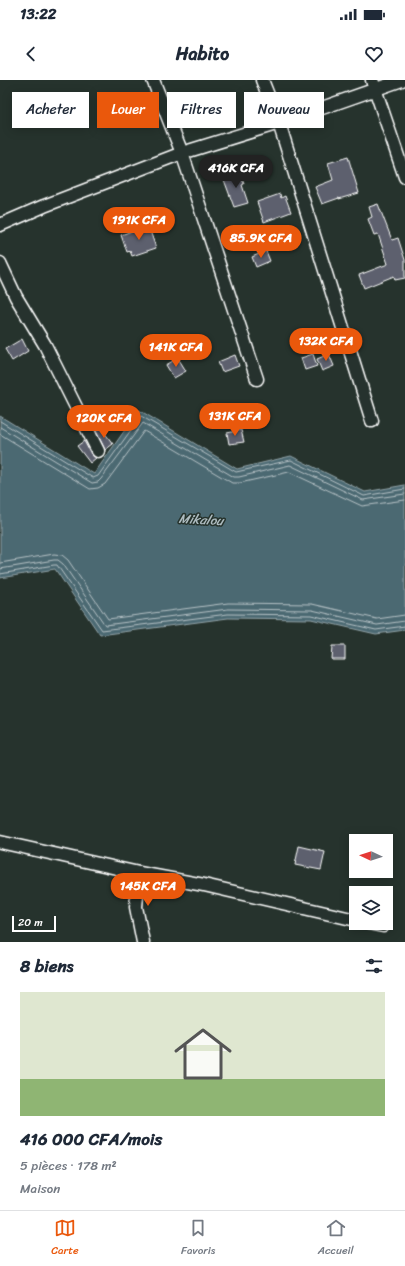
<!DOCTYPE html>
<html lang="fr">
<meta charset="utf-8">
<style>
body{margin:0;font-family:Sriracha,sans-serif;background:#f6f6f7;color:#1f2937;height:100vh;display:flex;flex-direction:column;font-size:15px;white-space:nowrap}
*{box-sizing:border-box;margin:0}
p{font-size:13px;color:#747a83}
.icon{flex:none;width:22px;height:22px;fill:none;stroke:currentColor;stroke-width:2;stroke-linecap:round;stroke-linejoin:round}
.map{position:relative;height:862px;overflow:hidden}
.drawer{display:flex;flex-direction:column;background:#fff;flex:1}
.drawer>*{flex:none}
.hud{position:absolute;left:12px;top:12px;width:381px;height:36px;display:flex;gap:8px}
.needle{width:26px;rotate:274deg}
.controls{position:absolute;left:349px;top:754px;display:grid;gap:8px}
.controls a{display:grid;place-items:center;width:44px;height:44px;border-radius:0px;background:#fff;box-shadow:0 2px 10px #0003;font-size:20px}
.scale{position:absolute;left:12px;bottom:10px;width:44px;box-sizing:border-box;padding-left:4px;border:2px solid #fff;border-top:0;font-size:11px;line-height:14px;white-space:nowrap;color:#fff;-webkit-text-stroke:3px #26332d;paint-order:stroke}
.price{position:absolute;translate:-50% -34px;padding:0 9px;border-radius:14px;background:#ea580c;color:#fff;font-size:13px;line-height:26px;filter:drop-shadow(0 1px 2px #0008)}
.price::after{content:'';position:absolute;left:50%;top:24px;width:12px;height:9px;margin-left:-6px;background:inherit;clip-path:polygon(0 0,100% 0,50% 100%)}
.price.on{background:#222;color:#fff}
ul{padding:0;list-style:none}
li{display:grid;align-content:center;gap:8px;height:212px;padding:0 20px}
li+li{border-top:1px solid #e0e1e3}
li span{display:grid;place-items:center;height:124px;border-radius:0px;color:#555}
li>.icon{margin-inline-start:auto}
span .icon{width:72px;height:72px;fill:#fffc;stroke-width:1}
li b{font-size:17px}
h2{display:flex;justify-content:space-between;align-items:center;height:48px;padding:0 20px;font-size:17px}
.tag{padding:0 14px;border-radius:0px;background:#fff;box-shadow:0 2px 10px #0003;font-size:14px;line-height:36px}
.tag.on{background:#ea580c;color:#fff}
.status{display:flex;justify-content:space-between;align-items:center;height:28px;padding:0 20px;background:#fff;direction:ltr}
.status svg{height:11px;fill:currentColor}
header{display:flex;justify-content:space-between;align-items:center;height:52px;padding:0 20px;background:#fff;font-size:18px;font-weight:700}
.dock{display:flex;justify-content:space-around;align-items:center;height:56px;border-top:1px solid #e0e1e3;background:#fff;font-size:11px;color:#747a83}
.dock a{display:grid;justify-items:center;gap:2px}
.dock .on{color:#ea580c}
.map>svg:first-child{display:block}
.water{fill:#4c6972;stroke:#94a5aa}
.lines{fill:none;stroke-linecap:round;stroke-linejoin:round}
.shore{stroke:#b7c3c7;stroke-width:1}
.building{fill:#5d606e;stroke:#fff}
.street-casing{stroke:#fff;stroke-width:15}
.street{stroke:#26332d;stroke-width:12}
.labels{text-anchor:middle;stroke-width:3;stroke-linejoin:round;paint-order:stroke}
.water-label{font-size:13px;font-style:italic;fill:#aebcc0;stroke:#26332d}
</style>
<div class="status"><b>13:22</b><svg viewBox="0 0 49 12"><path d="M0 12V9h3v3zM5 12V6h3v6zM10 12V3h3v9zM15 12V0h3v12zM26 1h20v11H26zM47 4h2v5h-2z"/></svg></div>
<header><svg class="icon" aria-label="back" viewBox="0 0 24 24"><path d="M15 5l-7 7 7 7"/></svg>Habito<svg class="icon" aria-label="heart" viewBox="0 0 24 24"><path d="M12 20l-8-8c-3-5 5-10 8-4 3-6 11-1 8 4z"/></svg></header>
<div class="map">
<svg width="405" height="862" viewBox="0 0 405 862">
<rect width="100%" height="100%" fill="#26332d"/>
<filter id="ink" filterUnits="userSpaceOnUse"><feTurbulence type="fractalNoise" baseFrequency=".025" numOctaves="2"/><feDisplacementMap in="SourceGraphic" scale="8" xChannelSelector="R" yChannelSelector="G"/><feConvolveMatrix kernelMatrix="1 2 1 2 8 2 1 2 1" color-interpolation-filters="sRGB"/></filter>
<g filter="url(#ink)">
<path class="water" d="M139 330 237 389 291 376 365 412 405 405V550L376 554 311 539 228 538 100 555 55 489 0 498V336L94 394Z"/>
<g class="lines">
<g class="shore">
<path d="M0 341 93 398 98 396 141 336 236 392 291 380 364 416 405 409"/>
<path d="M0 347 92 403 98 402 101 399 143 343 234 397H239L290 385 363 420 405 414"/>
<path d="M0 354 90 409 98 408 105 404 144 351 232 403H240L289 392 362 426 405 420"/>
<path d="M0 483 54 474 62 475 68 480 108 539 228 523 312 524 377 539 405 535"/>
<path d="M0 489 54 480H58L63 484 105 545 228 529 312 530 377 545 405 541"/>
<path d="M0 494 54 485H57L102 550 228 534 311 535 376 550 405 546"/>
</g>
</g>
<g class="building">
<path d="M348 77 359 113 339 119V118L322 124 315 107 333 100 328 83Z"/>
<path d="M239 91 244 104 242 105 248 123 234 127 223 97Z"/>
<path d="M280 114 281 118 285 116 291 132 264 142 257 122Z"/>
<path d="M378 124 392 160 398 158 405 180V198L395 200 394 196 364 208 359 195 388 184 378 154 374 155 368 139 372 137 369 127Z"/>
<path d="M148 145 156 168 132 176 130 171 127 172 121 155Z"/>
<path d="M266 171 270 181 256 187 252 177Z"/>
<path d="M22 259 28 271 12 281 5 269Z"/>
<path d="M313 274 317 286 305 290 301 278Z"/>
<path d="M329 274 334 286 322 291 317 279Z"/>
<path d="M235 275 239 286 222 292 218 282Z"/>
<path d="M178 278 186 291 174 298 166 285Z"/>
<path d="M101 348 113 364 105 370 96 351Z"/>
<path d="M241 350 244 362 229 364 227 353Z"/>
<path d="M84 361 91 374 96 378 90 383 77 366Z"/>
<path d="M332 566H345V579H331Z"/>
<path d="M299 766 325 772 321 790 295 785Z"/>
</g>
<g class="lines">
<defs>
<g id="street">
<path d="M153 0 182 73 257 299"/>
<path d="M262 0 279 43 372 341"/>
<path d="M372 0 405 97"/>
<path d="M0 145 44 126 182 73 279 43 402 0"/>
<path d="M0 183 16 217 45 265 98 371"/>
<path d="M0 762 139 793 204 805 356 840"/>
<path d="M139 793 136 827 143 862"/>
<path d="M368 843 383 846"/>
</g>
</defs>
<use href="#street" class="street-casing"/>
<use href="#street" class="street"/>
</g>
</g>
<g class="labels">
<g class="water-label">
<text transform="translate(201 439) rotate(3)" y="5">Mikalou</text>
</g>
</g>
</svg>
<div class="controls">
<a><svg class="needle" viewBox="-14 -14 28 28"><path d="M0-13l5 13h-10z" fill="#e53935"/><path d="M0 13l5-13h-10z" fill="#747a83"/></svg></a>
<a><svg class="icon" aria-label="layers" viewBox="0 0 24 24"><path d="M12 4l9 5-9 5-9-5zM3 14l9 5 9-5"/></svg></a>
</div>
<div class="scale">20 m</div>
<b class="price on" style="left:236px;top:109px">416K CFA</b>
<b class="price" style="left:139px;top:161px">191K CFA</b>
<b class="price" style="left:261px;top:179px">85.9K CFA</b>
<b class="price" style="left:326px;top:282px">132K CFA</b>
<b class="price" style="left:176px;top:288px">141K CFA</b>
<b class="price" style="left:235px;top:357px">131K CFA</b>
<b class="price" style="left:104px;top:359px">120K CFA</b>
<b class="price" style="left:148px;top:827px">145K CFA</b>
<div class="hud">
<a class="tag">Acheter</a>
<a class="tag on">Louer</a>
<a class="tag">Filtres</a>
<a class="tag">Nouveau</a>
</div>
</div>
<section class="drawer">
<h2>8 biens<svg class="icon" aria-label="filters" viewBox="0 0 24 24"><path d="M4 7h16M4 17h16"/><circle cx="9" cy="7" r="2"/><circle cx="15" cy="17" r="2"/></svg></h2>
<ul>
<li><span style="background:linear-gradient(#dfe7d0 70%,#8fb573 0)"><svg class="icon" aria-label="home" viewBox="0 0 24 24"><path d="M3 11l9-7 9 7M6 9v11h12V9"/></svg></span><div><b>416 000 CFA/mois</b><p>5 pièces · 178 m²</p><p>Maison</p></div></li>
</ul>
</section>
<nav class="dock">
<a class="on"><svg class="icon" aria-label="map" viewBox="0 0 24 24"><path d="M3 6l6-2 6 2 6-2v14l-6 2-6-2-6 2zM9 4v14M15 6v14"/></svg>Carte</a>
<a><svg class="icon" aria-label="saved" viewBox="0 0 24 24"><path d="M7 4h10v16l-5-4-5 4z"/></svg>Favoris</a>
<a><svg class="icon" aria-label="home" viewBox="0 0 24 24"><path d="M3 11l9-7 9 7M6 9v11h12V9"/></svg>Accueil</a>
</nav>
